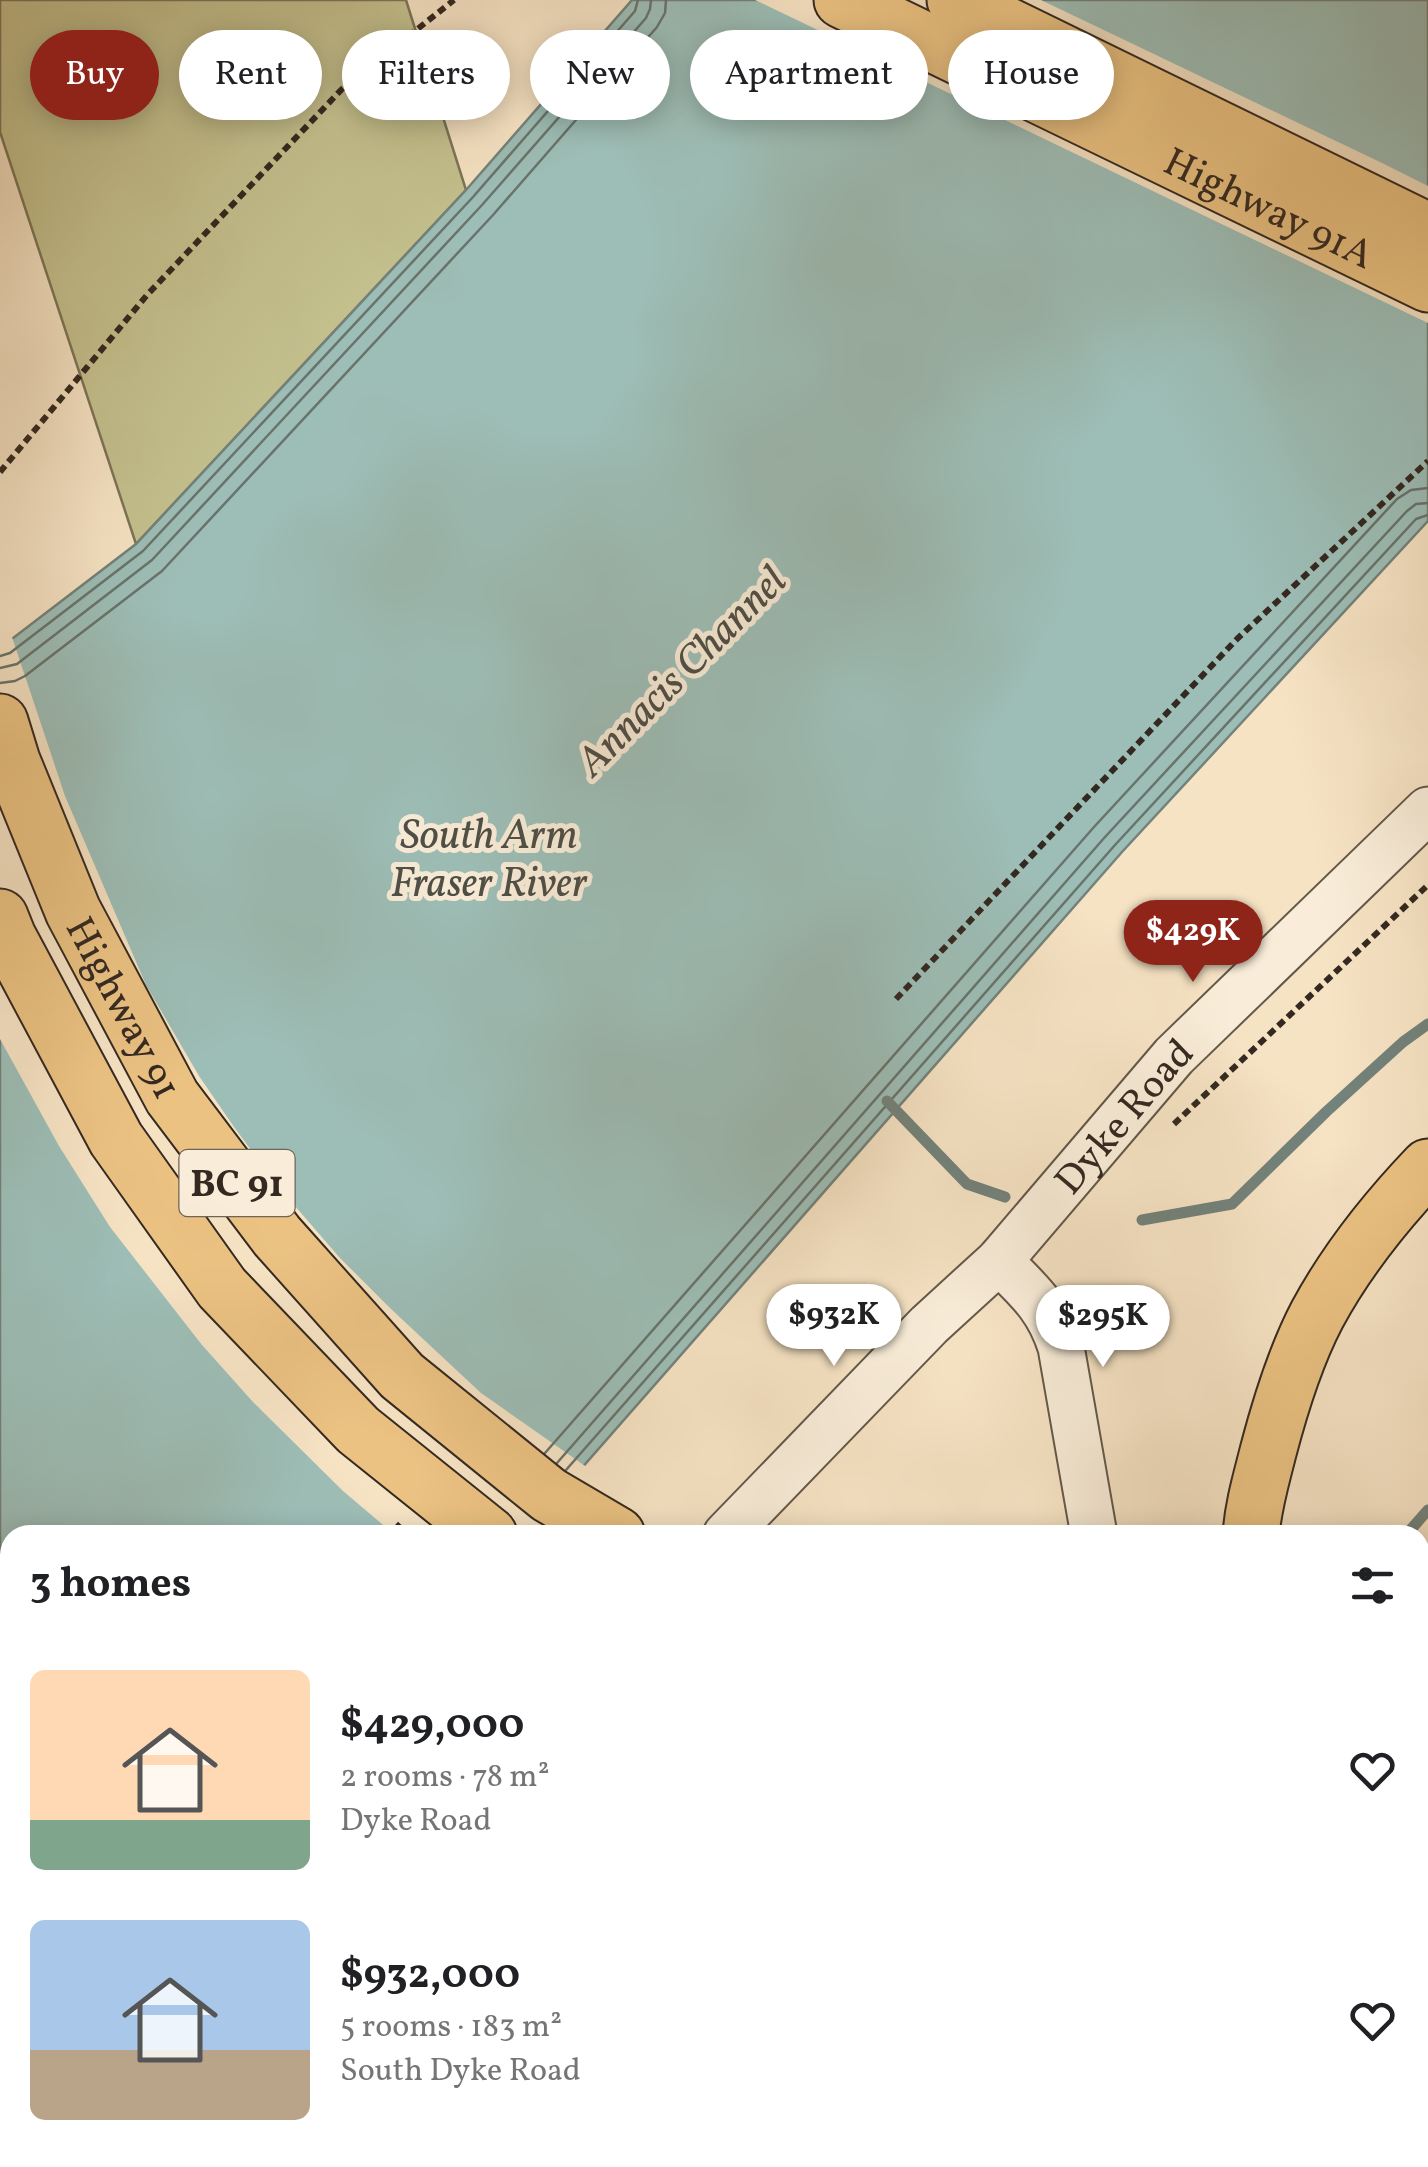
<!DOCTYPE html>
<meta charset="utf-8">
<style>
body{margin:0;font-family:Vollkorn,serif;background:#f2f2f2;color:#202124;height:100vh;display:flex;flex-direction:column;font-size:38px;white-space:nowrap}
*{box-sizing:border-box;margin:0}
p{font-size:32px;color:#757577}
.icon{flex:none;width:55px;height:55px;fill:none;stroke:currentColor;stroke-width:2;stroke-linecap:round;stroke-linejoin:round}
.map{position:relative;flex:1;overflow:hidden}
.details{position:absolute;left:0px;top:1525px;width:1430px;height:642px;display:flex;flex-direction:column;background:#fff;border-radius:30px 30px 0 0;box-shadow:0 5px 25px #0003}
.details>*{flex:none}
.banner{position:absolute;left:30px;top:30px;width:1370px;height:90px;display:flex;gap:20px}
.price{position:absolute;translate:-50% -85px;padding:0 22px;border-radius:35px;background:#fff;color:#222;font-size:32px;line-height:65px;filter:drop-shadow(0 2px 5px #0008)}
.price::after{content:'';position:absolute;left:50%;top:60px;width:30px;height:22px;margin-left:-15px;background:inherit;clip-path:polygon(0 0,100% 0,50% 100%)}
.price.current{background:#8f2418;color:#fff}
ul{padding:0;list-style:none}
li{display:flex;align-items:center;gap:30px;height:250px;padding:0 30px}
li span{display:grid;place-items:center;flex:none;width:280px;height:200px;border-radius:15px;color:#555}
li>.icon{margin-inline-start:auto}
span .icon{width:120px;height:120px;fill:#fffc;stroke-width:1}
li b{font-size:42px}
h2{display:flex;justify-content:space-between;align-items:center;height:120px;padding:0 30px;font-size:42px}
.chip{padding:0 35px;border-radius:45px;background:#fff;box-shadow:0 5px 25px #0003;font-size:35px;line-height:90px}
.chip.current{background:#8f2418;color:#fff}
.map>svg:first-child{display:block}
.green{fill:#c4c18f;stroke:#7c7558;stroke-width:2.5}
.water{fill:#9dbeb7;stroke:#73827b;stroke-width:2.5}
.pier{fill:#f6e3c4}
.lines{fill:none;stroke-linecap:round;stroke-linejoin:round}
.shore{stroke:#68746c;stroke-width:2.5}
.stream{stroke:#73827b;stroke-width:11}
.building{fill:#e2ad8e;stroke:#342921;stroke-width:2.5}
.lane-casing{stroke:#64584a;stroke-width:26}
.street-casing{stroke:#64584a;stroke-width:49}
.highway-casing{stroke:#342921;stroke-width:59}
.path{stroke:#342921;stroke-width:6;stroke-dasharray:8 5;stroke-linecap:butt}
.lane{stroke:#f9edd9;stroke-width:22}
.street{stroke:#f9edd9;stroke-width:45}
.highway{stroke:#ebc282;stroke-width:55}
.labels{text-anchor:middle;stroke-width:10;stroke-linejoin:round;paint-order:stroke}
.shield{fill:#f9edd9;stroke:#6f6458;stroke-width:2.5}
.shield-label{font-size:38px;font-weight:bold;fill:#342921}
.street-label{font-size:40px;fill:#342921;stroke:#f9edd9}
.water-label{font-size:42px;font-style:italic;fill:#4e4e46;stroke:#f9edd9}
</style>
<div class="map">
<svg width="1428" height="2167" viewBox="0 0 1428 2167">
<rect width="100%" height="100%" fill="#f6e3c4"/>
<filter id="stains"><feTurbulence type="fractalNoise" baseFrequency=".002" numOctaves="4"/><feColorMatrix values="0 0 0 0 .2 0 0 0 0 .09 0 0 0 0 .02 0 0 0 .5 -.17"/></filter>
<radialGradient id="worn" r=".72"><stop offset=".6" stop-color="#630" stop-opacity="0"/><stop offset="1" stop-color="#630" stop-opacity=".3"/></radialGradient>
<g class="green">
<path d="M0 0H406L466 190 136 544 0 132Z"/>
<path d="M320 2158H422L411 2167H332Z"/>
<path d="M659 2158H1102L1103 2167H667Z"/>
</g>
<path class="water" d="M632 0H1428V521L1122 852 523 1535H10V2053L0 2063V648L136 544 466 190Z"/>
<g class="pier">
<path d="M755 0H1041L1382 163 1428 186V323Z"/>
<path d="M11 634 65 796 146 985 199 1076 234 1127 276 1184 339 1257 391 1309 481 1393 588 1468 530 1535H395L343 1491 253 1402 202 1345 110 1227 59 1146 0 1039V642Z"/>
</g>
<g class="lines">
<g class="shore">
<path d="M0 656 10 653 143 551 473 197 635 11 638 0"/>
<path d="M0 668 17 664 152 560 482 205 646 18 650 9 651 0"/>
<path d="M0 683 15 681 25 676 162 571 493 215 657 27 665 13 666 0"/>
<path d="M545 1453 1094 827 1397 499 1411 490 1428 488"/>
<path d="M557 1463 1105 837 1407 511 1416 504 1428 503"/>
<path d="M566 1470 1115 845 1416 519 1428 515"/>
</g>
<g class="stream">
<path d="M887 1101 967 1184 1005 1197"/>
<path d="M1142 1220 1232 1204 1326 1112 1403 1042 1428 1024"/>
<path d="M1406 1535 1428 1510"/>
<path d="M1143 2158 1145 2167"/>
</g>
</g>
<g class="building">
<path d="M435 2158H514L504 2167H425Z"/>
<path d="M565 2158H586L575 2167Z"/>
<path d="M601 2158H616L625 2167H590Z"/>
</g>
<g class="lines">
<defs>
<path id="lane" d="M637 2158 645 2167"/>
<g id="street">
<path d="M999 1261C1028 1290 1048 1306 1061 1347L1094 1535"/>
<path id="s1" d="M726 1535 929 1325 999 1261 1174 1056 1428 810"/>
<path d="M277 2158 290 2167"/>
<path d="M1205 2158 1207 2167"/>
<path d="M110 2167 118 2158"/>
</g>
<g id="highway">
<path id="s2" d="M842 0 1428 284"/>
<path d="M955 0 1428 231"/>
<path id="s3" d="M0 722 12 761 73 911 172 1097 277 1236 402 1376 549 1495 617 1535"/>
<path d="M0 917 8 937 116 1139 222 1288 358 1430 489 1535"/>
<path d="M1251 1535C1253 1506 1261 1480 1268 1452 1280 1406 1295 1357 1317 1315 1346 1261 1386 1211 1428 1167"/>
<path d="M1420 1711H1428"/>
<path d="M1420 1770 1428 1769"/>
<path d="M1420 1849 1428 1850"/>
<path d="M1420 2070 1428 2078"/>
</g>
</defs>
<use href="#lane" class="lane-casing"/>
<use href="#street" class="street-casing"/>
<use href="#highway" class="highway-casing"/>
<g class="path">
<path d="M0 472 147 295 342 89 454 0"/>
<path d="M896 999 1237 639 1428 461"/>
<path d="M1174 1124 1428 885"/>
<path d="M396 1524 408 1535"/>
<path d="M997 2158 999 2167"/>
<path d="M1345 2158 1357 2167"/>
<path d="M172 2167 177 2158"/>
</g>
<use href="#lane" class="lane"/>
<use href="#street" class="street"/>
<use href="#highway" class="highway"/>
</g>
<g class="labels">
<rect class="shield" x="179.5" y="1150" width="115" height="66" rx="8"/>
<g class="shield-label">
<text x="237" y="1196">BC 91</text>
</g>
<g class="street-label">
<text dy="14" stroke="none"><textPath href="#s2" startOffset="475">Highway 91A</textPath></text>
<text dy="14" stroke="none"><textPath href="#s3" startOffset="312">Highway 91</textPath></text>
<text dy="14" stroke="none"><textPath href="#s1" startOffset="578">Dyke Road</textPath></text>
</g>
<g class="water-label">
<text transform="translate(680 670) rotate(-45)" y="15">Annacis Channel</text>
<text x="489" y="848">South Arm<tspan x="489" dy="48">Fraser River</tspan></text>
</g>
</g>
<rect width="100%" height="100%" filter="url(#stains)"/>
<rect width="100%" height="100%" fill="url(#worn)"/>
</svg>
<b class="price current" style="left:1193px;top:985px">$429K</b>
<b class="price" style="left:834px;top:1369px">$932K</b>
<b class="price" style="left:1103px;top:1370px">$295K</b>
<div class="banner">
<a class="chip current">Buy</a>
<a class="chip">Rent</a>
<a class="chip">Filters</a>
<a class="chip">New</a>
<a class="chip">Apartment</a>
<a class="chip">House</a>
</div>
<section class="details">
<h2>3 homes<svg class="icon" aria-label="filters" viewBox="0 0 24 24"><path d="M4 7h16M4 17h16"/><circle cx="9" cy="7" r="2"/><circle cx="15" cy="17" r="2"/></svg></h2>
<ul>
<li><span style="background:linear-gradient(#ffd9b3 75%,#7fa58c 0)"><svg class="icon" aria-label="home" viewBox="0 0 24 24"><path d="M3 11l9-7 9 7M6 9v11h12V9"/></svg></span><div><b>$429,000</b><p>2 rooms · 78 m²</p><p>Dyke Road</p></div><svg class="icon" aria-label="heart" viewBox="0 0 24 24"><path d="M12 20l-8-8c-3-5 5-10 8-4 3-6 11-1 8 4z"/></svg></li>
<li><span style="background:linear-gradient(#a9c7e8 65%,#b9a48a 0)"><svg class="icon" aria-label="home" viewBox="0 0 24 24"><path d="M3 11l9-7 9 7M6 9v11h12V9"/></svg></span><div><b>$932,000</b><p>5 rooms · 183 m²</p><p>South Dyke Road</p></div><svg class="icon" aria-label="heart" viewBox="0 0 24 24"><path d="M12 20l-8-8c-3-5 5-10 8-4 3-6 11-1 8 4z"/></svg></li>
</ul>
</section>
</div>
